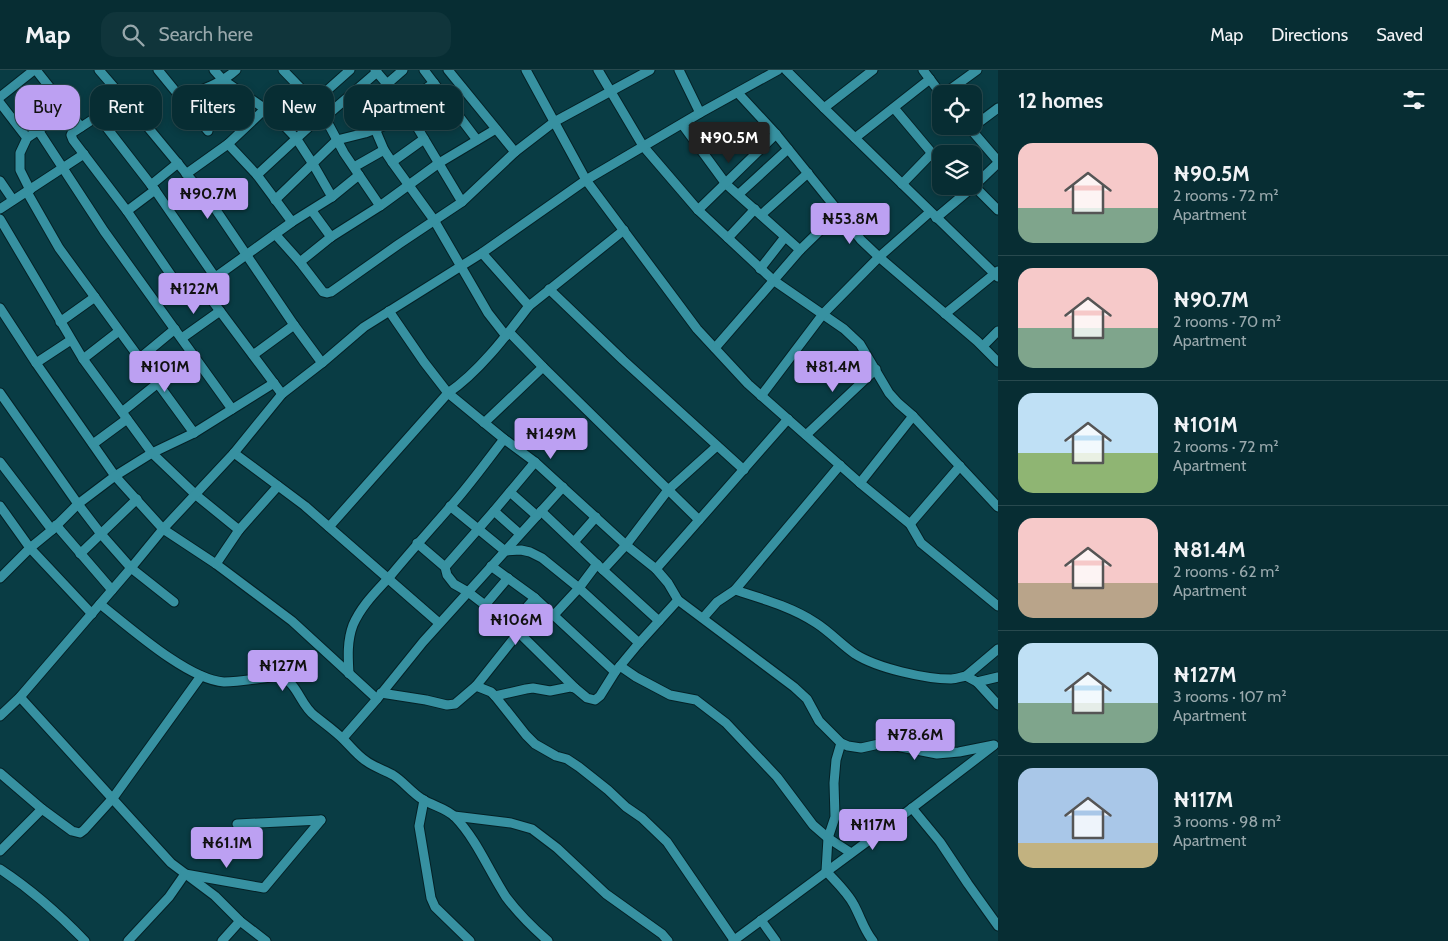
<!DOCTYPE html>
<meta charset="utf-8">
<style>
body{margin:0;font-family:Cabin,sans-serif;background:#10353b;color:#f1f3f6;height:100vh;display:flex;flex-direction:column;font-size:19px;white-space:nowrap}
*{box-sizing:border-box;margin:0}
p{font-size:16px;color:#98a8ac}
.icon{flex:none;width:28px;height:28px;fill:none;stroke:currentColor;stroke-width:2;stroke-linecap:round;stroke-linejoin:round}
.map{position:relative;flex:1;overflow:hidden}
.sheet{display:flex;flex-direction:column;background:#072d33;width:450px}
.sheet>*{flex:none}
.hud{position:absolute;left:15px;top:15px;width:475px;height:45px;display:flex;gap:10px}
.controls{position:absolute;left:932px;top:15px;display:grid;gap:10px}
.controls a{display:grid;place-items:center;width:50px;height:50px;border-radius:10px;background:#072d33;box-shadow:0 2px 8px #0003,0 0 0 1px #28494e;font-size:25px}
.price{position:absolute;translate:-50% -42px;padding:0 11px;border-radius:5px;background:#bca0f2;color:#111;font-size:16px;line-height:32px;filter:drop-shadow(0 1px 2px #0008)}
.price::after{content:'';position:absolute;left:50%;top:30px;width:15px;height:11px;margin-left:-8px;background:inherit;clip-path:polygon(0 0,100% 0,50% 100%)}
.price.active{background:#222;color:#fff}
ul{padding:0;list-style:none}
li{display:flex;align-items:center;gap:15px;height:125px;padding:0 20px}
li+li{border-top:1px solid #28494e}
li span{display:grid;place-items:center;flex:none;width:140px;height:100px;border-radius:15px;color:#555}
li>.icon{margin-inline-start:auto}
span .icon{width:60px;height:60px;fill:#fffc;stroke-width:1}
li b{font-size:21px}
h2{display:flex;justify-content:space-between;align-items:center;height:60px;padding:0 20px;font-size:21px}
.chip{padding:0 18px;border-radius:15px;background:#072d33;box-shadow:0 2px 8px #0003,0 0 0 1px #28494e;font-size:18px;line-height:45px}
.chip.active{background:#bca0f2;color:#111}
header{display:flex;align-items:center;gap:30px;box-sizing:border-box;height:70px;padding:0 25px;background:#072d33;border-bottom:1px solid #28494e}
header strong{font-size:24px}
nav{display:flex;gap:28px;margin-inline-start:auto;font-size:18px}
.search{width:350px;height:45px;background:#10353b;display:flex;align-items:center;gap:12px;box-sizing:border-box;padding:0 18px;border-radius:15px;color:#98a8ac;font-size:19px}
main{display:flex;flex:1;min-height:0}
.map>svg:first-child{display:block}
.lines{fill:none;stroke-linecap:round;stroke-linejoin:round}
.minor-casing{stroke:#042126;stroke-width:11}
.minor{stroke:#3791a1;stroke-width:9}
</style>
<header>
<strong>Map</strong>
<div class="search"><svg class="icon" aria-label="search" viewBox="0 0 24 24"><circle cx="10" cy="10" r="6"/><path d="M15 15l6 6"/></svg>Search here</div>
<nav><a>Map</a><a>Directions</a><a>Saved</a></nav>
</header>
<main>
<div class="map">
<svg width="998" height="871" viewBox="0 0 998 871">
<rect width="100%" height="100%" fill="#093c44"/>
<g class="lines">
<defs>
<g id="minor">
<path d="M36 0 81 57"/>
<path d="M99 0 132 38 214 137 294 255 322 293"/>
<path d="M158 0 208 61"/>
<path d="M214 0 223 10 274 45 296 68 313 94 332 127"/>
<path d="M283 0 314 32 323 44 344 83 380 136"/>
<path d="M375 0 387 14 414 52 462 132"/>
<path d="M424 0 477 70"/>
<path d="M448 0 515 82"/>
<path d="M526 0 586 110 697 259 748 314 860 413 910 454 921 473 998 536"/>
<path d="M598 0 643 76 698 140 773 210 844 259 860 274 889 323 898 333 913 346 998 437"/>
<path d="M679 0 700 43"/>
<path d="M786 0 824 38 998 207"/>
<path d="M923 0 941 24"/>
<path d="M387 14 403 0"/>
<path d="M738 23 776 64 839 142 861 170 879 187 977 271 998 292"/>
<path d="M944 24 977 0"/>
<path d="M0 27 34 0"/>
<path d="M181 28C200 20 221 14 236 0"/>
<path d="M314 32 350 0"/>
<path d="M0 33 27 68"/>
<path d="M402 35 434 13"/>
<path d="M824 38 873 0"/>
<path d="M894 38 941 94"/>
<path d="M325 47 377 2"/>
<path d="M414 52 445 29"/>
<path d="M682 54 726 114 800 180"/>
<path d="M968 56 998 91"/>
<path d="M375 59 384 80 392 92 434 150 488 243 506 266"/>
<path d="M970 59 998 38"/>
<path d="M38 60 104 161 232 339"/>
<path d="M855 68 930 9"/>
<path d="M228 74 265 39"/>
<path d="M392 92 424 69"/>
<path d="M354 97 384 80"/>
<path d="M186 104 228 74 257 105 292 152"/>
<path d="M257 105 323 44"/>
<path d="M0 111 13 130"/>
<path d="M902 114 932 83"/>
<path d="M151 115 178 93"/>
<path d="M974 116 998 140"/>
<path d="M974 116 998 93"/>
<path d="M30 120 20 100V83L27 68 52 51"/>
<path d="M27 122 59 178 194 363"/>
<path d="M739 124 788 79"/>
<path d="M275 130 337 70 365 63 383 56 405 40"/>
<path d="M0 139 84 84"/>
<path d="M698 140 776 64"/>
<path d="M127 141 155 120"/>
<path d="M312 141 331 167"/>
<path d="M761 145 808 103"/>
<path d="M936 148 974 116"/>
<path d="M0 149 83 289 152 383 196 425 239 460 278 416"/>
<path d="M275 164 300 192 323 222 327 223 331 222 399 174 462 132 515 82 554 52 650 0"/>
<path d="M728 168 755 139"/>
<path d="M482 183 529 236 624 160"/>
<path d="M300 192 331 167 380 136 439 93 496 59"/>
<path d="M760 199 785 167"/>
<path d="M215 207 155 120 100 49 95 48 72 63 71 65 73 70 127 141 186 227 192 224 292 152 332 127 359 105"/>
<path d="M202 217 282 324"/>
<path d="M549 219 623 290 744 400"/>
<path d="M0 238 36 293 115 406 163 459 216 494 292 551 377 629"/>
<path d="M389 241 424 292 448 323 504 369 535 392 626 475 656 499 668 513 678 530 794 617 807 629 819 651 841 673 848 676 861 678 879 674 896 676 937 684 959 682 994 675"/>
<path d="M945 244 998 201"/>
<path d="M60 252 95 227"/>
<path d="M509 262 543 297 699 450"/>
<path d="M182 268 220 241"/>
<path d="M983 276 998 261"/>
<path d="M715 278 800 180 839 142"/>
<path d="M253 285 294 255"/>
<path d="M140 288 175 259"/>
<path d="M83 289 119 261"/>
<path d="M36 293 71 270"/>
<path d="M0 323 78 434 101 464 131 498 174 532"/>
<path d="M761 326 823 244 879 187 930 142"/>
<path d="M122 342 158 313 195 288"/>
<path d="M484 353 543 297"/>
<path d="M806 365 876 299"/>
<path d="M93 374 127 349"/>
<path d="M234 383 305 436 439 553"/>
<path d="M0 392 52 460"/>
<path d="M860 413 913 346"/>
<path d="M510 422 537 446"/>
<path d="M0 436 30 478 92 544"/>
<path d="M450 436 505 481 521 480 530 482 542 488 579 518 639 573"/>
<path d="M494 441 520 464"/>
<path d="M541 441 603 500 659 551"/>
<path d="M910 454 960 396"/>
<path d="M56 455 112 520"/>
<path d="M329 457 448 323C479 302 506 266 529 236"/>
<path d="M574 472 596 447"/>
<path d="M417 473 445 497 447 505 454 514 468 522 511 555 575 618 587 628 595 630 600 626 615 602 639 573 678 530"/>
<path d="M80 484 137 429"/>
<path d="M216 494 239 460"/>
<path d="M491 496 535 528 615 602"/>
<path d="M445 497 494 441 535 392"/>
<path d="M656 499 788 349"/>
<path d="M603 500 626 475 668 420 717 376"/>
<path d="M0 508 30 478 52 460 78 434 115 406 152 383 194 363 274 313"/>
<path d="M735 520C763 529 792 537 816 553 830 562 842 575 855 584 877 598 925 609 951 609 956 609 961 607 966 606L977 612 998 607"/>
<path d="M100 534C128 556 188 610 224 612 240 612 261 608 278 606 298 611 299 634 315 646 325 654 335 661 344 670 351 677 358 686 366 691 374 697 384 700 393 705 403 711 411 722 422 729 433 736 446 738 455 747 477 770 489 801 506 827 518 843 533 858 548 871"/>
<path d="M485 535 508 508"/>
<path d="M554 545 579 518 597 494"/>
<path d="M703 548 717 532 735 520 840 395"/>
<path d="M511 555 535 528"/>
<path d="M620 596 636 607 670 625 696 630 726 653 777 707 813 755 828 768 851 783"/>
<path d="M349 604C348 587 347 571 353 555 362 534 378 520 392 504 411 481 430 460 450 437 469 416 486 392 504 369"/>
<path d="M966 606 998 579"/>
<path d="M977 612 998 635"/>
<path d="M476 616 491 622 495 626 526 619 533 618 550 621 570 617 575 618"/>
<path d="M381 623 426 630 447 635 455 634 476 616 519 562"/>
<path d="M495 626 526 665 535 674 556 686 567 689 579 697 608 720 626 737 642 748 667 772 734 870"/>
<path d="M20 627 171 793 215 826 240 851 266 871"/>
<path d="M0 646 20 627 131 498 163 459 234 383 282 324 322 293 364 257 482 183 586 110 700 43 778 0"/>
<path d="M343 668 377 629 423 572 563 417"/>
<path d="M841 673 836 690 834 713 835 747 828 768 826 801C836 812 848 823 854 835 861 848 864 860 873 871"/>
<path d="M0 703 42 739 72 761 80 763 84 760 113 728 201 606"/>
<path d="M424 730 419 756 431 828 435 837 470 871"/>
<path d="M912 738 940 772 968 814 998 856"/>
<path d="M454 746 511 753 532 759 557 778 606 824 662 864 668 871"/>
<path d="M237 754 321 750"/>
<path d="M0 781 42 739"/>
<path d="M0 799C32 820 59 844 85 871"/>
<path d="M761 850 776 871"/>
<path d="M128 871 169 827 185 804 264 818 321 750"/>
<path d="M222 871 240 851"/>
<path d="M733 871 899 748 993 676"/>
</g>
</defs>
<use href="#minor" class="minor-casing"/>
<use href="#minor" class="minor"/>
</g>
</svg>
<div class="controls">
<a><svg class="icon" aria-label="locate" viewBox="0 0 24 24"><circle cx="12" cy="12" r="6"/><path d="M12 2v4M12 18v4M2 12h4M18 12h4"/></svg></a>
<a><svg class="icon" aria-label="layers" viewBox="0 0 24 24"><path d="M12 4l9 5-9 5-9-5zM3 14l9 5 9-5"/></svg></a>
</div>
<b class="price active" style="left:729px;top:94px">₦90.5M</b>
<b class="price" style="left:208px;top:150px">₦90.7M</b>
<b class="price" style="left:850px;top:175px">₦53.8M</b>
<b class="price" style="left:194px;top:245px">₦122M</b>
<b class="price" style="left:165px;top:323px">₦101M</b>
<b class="price" style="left:833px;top:323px">₦81.4M</b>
<b class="price" style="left:551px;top:390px">₦149M</b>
<b class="price" style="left:516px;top:576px">₦106M</b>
<b class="price" style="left:283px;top:622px">₦127M</b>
<b class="price" style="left:915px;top:691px">₦78.6M</b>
<b class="price" style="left:873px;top:781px">₦117M</b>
<b class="price" style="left:227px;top:799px">₦61.1M</b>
<div class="hud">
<a class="chip active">Buy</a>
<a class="chip">Rent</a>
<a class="chip">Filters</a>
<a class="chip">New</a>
<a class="chip">Apartment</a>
</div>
</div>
<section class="sheet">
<h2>12 homes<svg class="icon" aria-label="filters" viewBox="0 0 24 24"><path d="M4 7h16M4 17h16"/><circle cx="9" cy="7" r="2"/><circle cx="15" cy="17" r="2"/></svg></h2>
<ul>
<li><span style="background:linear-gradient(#f6c9c9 65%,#7fa58c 0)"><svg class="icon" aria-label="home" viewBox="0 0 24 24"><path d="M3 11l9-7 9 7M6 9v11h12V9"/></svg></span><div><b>₦90.5M</b><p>2 rooms · 72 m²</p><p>Apartment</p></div></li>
<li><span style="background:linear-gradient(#f6c9c9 60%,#7fa58c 0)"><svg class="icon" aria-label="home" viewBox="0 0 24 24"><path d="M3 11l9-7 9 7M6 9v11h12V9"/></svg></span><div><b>₦90.7M</b><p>2 rooms · 70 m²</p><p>Apartment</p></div></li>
<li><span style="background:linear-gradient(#bfe0f5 60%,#8fb573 0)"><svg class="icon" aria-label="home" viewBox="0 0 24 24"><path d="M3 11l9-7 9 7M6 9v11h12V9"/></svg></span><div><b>₦101M</b><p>2 rooms · 72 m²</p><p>Apartment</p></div></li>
<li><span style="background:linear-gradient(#f6c9c9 65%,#b9a48a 0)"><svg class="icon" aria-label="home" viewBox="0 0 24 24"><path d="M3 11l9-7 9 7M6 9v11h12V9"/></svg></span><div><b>₦81.4M</b><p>2 rooms · 62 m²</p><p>Apartment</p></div></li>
<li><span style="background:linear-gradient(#bfe0f5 60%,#7fa58c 0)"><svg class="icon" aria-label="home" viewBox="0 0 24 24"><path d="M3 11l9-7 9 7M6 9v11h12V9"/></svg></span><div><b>₦127M</b><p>3 rooms · 107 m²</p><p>Apartment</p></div></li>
<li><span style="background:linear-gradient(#a9c7e8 75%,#c2b280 0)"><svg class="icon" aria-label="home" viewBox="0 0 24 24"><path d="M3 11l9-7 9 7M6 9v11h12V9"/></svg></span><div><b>₦117M</b><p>3 rooms · 98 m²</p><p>Apartment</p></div></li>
</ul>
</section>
</main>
